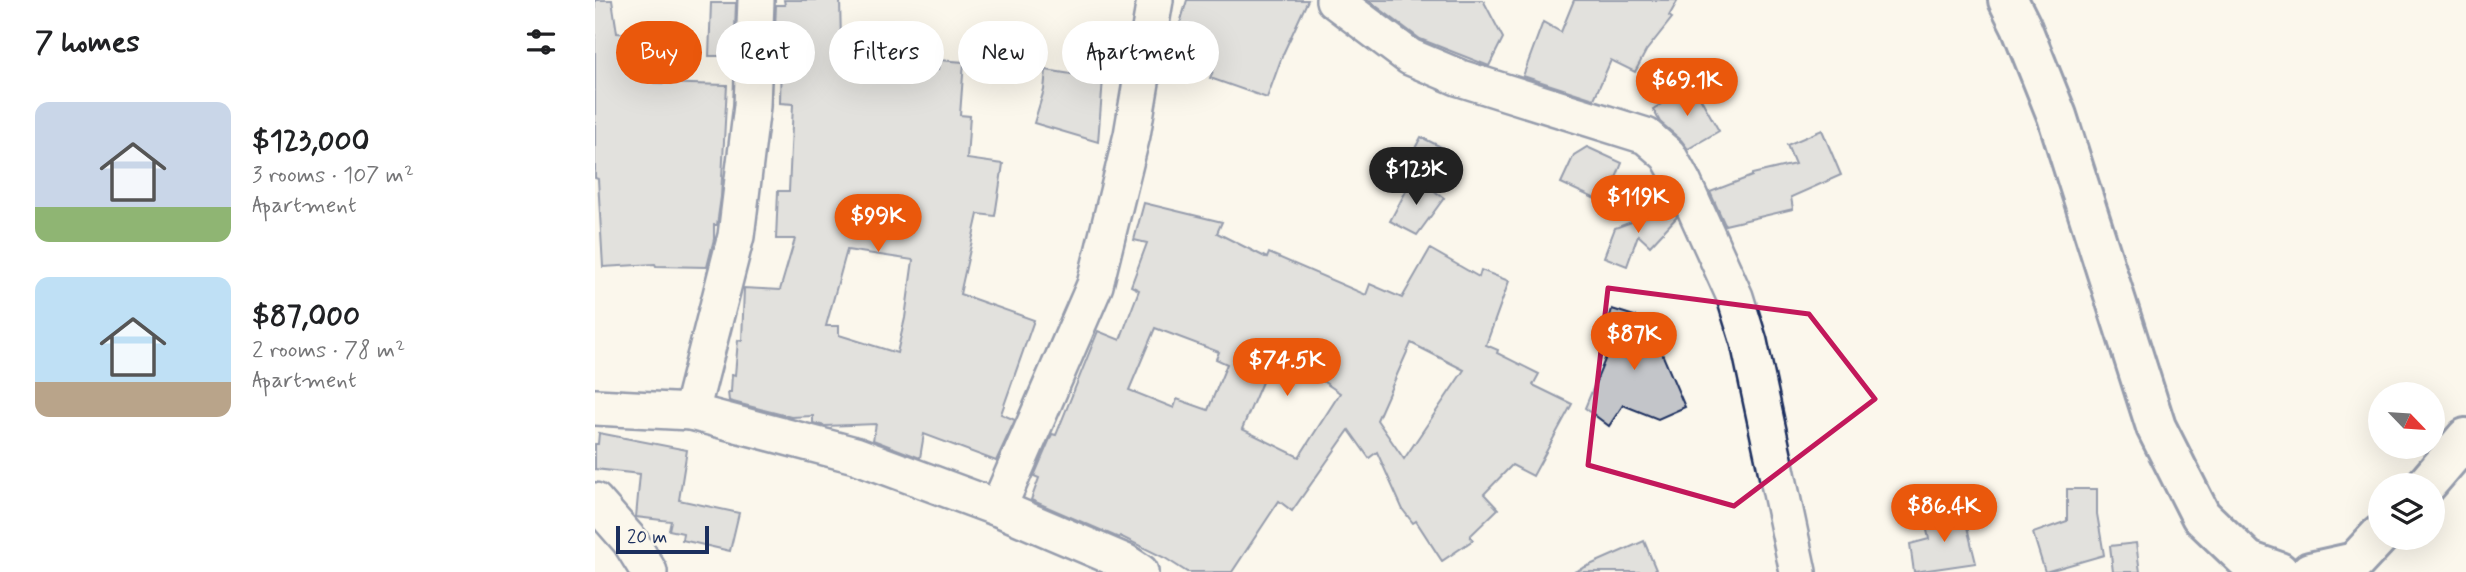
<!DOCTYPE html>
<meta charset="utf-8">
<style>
body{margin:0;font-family:Mynerve,sans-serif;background:#f2f2f2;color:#202124;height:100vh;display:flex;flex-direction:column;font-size:26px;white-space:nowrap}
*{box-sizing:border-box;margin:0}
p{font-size:23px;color:#757577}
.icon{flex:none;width:38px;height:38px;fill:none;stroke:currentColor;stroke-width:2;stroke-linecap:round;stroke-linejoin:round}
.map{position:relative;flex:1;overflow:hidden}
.drawer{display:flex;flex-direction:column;background:#fff;width:595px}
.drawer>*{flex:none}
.banner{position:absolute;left:21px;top:21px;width:665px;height:63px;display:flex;gap:14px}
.needle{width:46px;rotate:115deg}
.controls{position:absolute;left:1773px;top:382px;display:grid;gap:14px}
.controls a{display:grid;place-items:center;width:77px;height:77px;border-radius:50%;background:#fff;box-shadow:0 7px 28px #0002;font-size:35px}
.scale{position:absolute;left:21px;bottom:18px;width:93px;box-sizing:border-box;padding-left:7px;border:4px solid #1b2f5e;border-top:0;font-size:19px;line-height:24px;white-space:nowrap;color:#1b2f5e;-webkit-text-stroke:5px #fbf7ec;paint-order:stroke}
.price{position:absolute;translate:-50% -60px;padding:0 16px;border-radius:24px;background:#ea580c;color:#fff;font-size:23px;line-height:46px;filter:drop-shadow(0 2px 4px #0008)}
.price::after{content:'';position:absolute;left:50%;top:42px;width:21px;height:16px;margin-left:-10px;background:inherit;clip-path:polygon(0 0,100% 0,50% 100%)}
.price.active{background:#222;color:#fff}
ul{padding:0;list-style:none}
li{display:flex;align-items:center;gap:21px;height:175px;padding:0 35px}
li span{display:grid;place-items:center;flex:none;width:196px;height:140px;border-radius:14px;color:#555}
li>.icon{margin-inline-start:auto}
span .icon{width:84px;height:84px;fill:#fffc;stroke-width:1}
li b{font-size:30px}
h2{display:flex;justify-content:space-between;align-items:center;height:84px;padding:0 35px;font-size:30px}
.pill{padding:0 24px;border-radius:32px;background:#fff;box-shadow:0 7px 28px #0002;font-size:24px;line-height:63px}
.pill.active{background:#ea580c;color:#fff}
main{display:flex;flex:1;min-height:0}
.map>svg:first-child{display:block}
.building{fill:#c3c5c9;stroke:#1b2f5e;stroke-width:2;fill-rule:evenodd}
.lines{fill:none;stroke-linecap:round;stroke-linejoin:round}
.minor-casing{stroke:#1b2f5e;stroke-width:40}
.major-casing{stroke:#1b2f5e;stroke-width:44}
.minor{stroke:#fbf7ec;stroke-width:35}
.major{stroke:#fbf7ec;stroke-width:38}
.marked{fill:none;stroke:#c2185b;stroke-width:5;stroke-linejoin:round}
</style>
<main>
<section class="drawer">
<h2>7 homes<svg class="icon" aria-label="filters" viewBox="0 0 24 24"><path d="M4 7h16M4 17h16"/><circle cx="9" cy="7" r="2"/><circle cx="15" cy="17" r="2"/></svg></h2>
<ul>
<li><span style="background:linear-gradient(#c9d6e8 75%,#8fb573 0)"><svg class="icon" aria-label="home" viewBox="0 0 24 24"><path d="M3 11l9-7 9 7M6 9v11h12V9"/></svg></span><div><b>$123,000</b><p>3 rooms · 107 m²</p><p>Apartment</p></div></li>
<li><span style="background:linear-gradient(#bfe0f5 75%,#b9a48a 0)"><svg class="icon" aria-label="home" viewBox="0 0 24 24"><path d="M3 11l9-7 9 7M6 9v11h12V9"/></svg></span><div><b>$87,000</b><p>2 rooms · 78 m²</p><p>Apartment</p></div></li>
</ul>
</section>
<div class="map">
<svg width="1871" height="572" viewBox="0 0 1871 572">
<rect width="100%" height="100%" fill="#fbf7ec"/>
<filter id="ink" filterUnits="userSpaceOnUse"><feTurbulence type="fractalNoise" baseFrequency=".0143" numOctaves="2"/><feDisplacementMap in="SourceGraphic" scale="14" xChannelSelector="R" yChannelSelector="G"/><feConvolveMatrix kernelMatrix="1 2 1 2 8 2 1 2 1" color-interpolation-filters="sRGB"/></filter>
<g filter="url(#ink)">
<g class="building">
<path d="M0 0H17L22 33 64 36 60 83 132 85 126 197 122 225H119V239L112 267 61 266 60 264 8 267 3 179 0 178Z"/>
<path d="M189 0H245L246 40 275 41V66L343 70 344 60 369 62 365 115 375 116 372 159 408 164 400 216 383 214 365 294 439 320 406 414 420 420 401 461 329 434 325 458 278 440 281 424 230 426 218 423V416L196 417 134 401 133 392H136L137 374 140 375 143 340 147 341 149 288 185 290 200 239H181L183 191H194L198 104 185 103 186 53H179L181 5H190ZM252 250 318 260 310 318 302 353 244 335V326H231Z"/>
<path d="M592 0H713L688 54 672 98 615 78 619 69 575 57Z"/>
<path d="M773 0H888L908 38 894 66 825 39Z"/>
<path d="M979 0H1083L1074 16 1077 18 1051 51 1040 72 1016 60 999 99 928 76 948 22 966 32Z"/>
<path d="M116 3H141L139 56H114Z"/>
<path d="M451 70 508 79 503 142 439 123 449 90Z"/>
<path d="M1098 85 1124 131 1093 149 1086 140 1065 122 1058 109Z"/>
<path d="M1227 130 1246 175 1196 197 1198 209 1130 225 1115 192 1157 176V174L1200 164 1192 145Z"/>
<path d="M826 137 850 149 835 177 811 165Z"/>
<path d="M992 147 1027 163 1021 178 1030 186 1005 201 966 183 979 155Z"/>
<path d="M819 176 849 198 822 235 795 221Z"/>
<path d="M549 203 627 222 622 233 672 258 674 253 771 295 775 284 807 298 835 249 884 277 886 270 914 281 891 345 903 350 902 353 944 374 938 385 977 404 938 476 917 465 889 494 903 509 875 536 878 540 847 561 821 521 818 523 808 510 782 452 774 458 754 430 697 511 684 501 637 572H592L570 558 525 536 524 538 436 500 444 478 439 476 457 434 461 435 503 331 525 340 544 290 536 286 552 243 539 240ZM560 328 624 352 621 359 632 364 613 410 582 399 579 408 534 390ZM816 343 869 370 809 459 782 420ZM681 349 745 393 704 457 647 429Z"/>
<path d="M1077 207 1082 217 1055 246 1043 235 1032 266 1009 257 1020 228Z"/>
<path d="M1017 309 1065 324 1068 339 1065 349 1090 407 1063 419 1028 405 1014 426 990 408 1016 345 1007 343Z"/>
<path d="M4 433 92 450 84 500 144 513 135 551 87 540 88 533 74 530 76 521 41 517 45 474 0 469V444H3Z"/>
<path d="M1472 489H1502V514L1509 555 1450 572 1438 533 1472 521Z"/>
<path d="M1368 511 1381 563 1319 572 1315 544 1334 539 1329 517Z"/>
<path d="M1049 541 1062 572H979Z"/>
<path d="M1541 543 1545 572H1518L1515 546Z"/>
</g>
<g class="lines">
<defs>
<g id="minor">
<path d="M739 0 815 57 865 78 1051 136 1073 155 1088 182 1140 297 1154 342 1203 572"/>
<path d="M0 407 96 412 260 455 403 508 530 562 545 572"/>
<path d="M96 412 141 236 157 106 161 0"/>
<path d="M0 501 35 541 54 572"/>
<path d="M403 508 500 285 537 135 560 0"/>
</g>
<g id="major">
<path d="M1413 0 1426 26 1462 116 1561 427 1606 516 1653 561 1684 572"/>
<path d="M1831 485 1871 438"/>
<path d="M1715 572 1760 562 1785 535"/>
</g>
</defs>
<use href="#minor" class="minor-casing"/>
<use href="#major" class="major-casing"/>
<use href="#minor" class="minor"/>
<use href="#major" class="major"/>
</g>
</g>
<path d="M0 0H1871V572H0ZM1013 288 1214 314 1280 399 1139 506 993 465Z" fill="#fbf7ec" fill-opacity=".55" fill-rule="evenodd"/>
<path class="marked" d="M1013 288 1214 314 1280 399 1139 506 993 465Z"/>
</svg>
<div class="controls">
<a><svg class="needle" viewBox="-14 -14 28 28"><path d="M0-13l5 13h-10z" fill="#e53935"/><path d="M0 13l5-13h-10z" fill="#757577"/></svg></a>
<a><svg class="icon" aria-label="layers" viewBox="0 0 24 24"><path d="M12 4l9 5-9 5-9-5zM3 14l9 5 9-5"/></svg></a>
</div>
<div class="scale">20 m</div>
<b class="price" style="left:1092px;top:118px">$69.1K</b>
<b class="price active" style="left:821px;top:207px">$123K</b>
<b class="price" style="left:1043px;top:235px">$119K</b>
<b class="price" style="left:283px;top:254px">$99K</b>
<b class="price" style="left:1039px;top:372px">$87K</b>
<b class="price" style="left:692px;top:398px">$74.5K</b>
<b class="price" style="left:1349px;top:544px">$86.4K</b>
<div class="banner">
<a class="pill active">Buy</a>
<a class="pill">Rent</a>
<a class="pill">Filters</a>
<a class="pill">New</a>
<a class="pill">Apartment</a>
</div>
</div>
</main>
